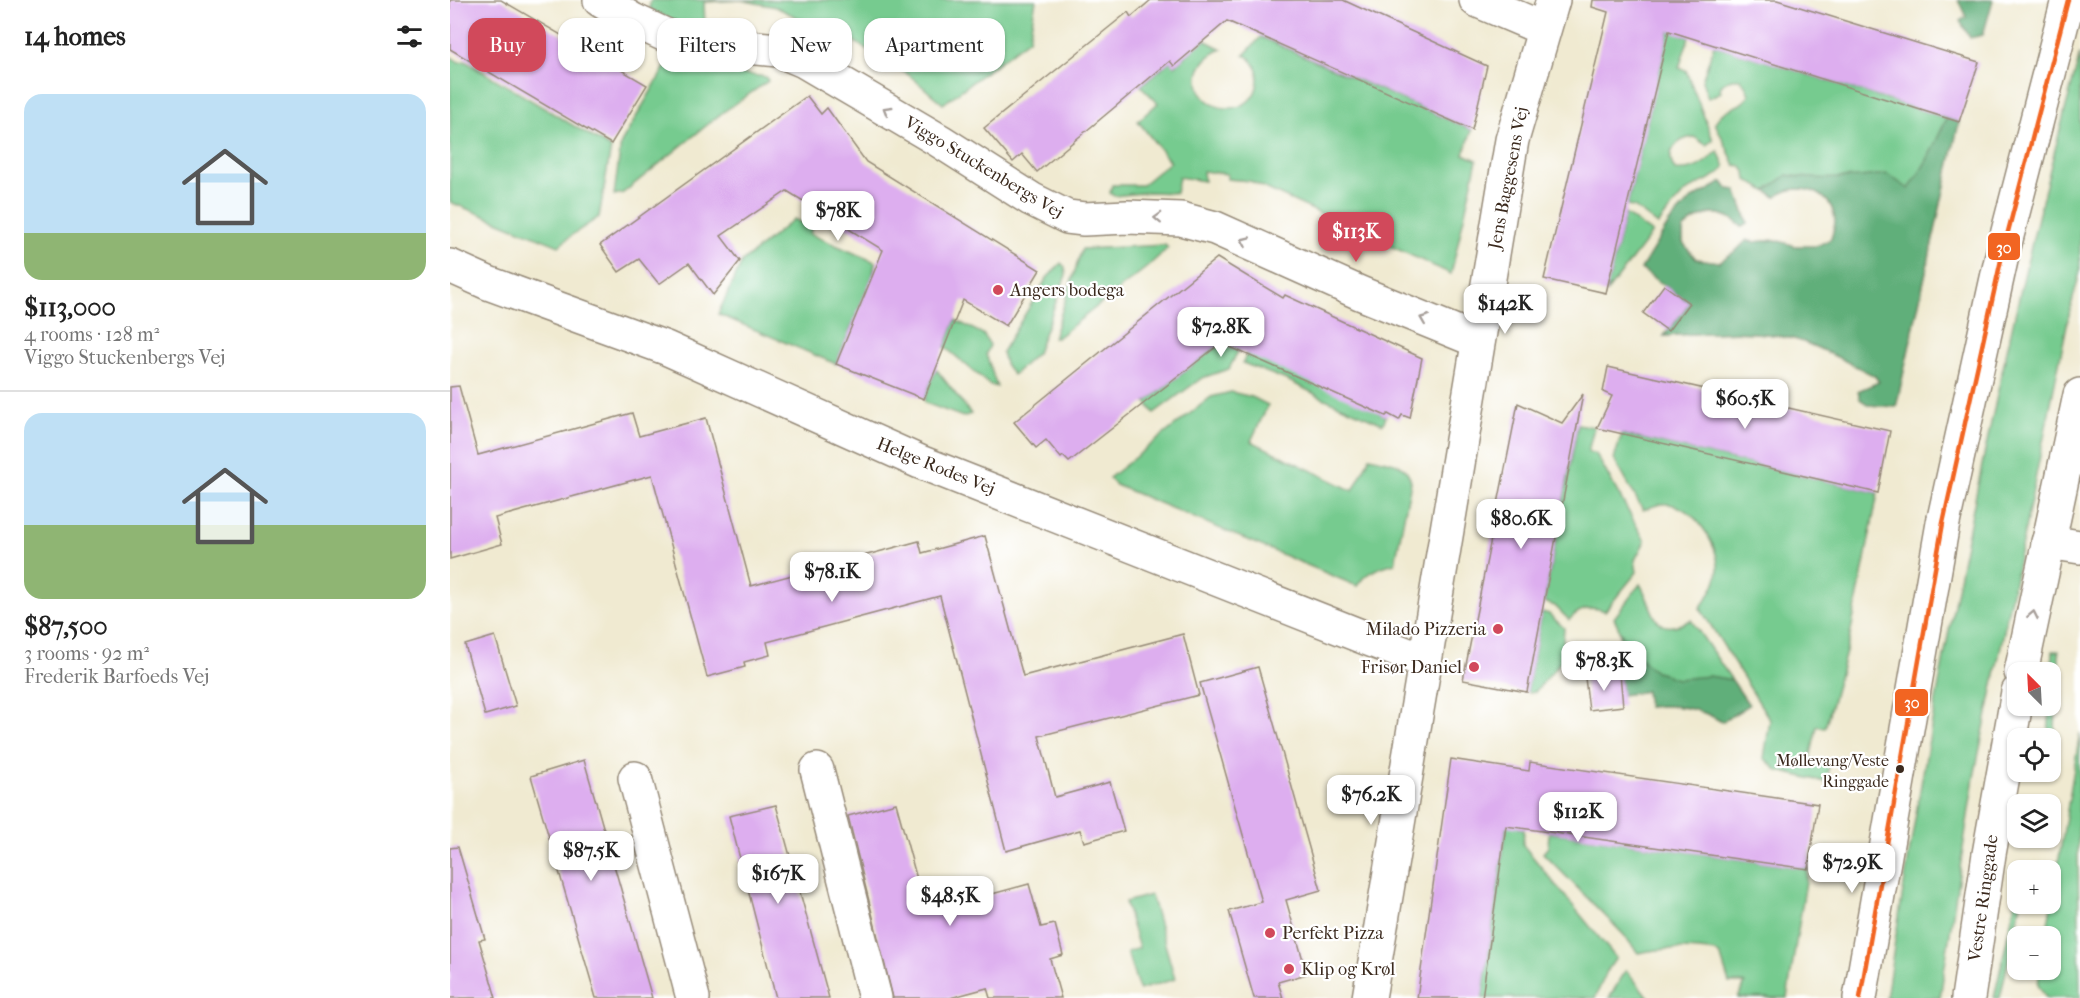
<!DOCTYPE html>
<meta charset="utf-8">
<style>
body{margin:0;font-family:"IM FELL French Canon",serif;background:#f2f2f2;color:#222;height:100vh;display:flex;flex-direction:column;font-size:22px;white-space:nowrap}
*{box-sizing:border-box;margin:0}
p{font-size:20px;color:#767676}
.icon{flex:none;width:33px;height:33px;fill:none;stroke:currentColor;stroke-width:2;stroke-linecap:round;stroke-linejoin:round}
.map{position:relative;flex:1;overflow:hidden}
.side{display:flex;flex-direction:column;background:#fff;width:450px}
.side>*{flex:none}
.top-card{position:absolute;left:18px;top:18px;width:570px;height:54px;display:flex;gap:12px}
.needle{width:39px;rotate:336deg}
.fabs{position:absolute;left:1557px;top:662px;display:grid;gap:12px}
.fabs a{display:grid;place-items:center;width:54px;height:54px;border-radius:12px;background:#fff;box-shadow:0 2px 4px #0004;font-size:30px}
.price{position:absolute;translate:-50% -51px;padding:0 14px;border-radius:12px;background:#fff;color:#222;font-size:20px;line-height:39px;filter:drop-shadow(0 2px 3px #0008)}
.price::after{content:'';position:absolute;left:50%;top:36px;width:18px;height:14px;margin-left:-9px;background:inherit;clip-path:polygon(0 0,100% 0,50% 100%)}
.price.on{background:#d1495b;color:#fff}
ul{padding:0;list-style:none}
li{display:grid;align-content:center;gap:12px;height:318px;padding:0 24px}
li+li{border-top:2px solid #e0e0e0}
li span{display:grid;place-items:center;height:186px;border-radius:18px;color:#555}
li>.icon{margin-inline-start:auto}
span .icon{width:108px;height:108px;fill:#fffc;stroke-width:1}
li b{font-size:26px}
h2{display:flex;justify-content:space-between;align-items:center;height:72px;padding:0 24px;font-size:26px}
.chip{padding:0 21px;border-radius:18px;background:#fff;box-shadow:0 2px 4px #0004;font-size:21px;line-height:54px}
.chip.on{background:#d1495b;color:#fff}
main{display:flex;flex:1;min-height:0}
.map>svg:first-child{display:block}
.green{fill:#76cb8f;stroke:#587a56;stroke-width:1.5}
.forest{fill:#60af7a;stroke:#4e6c4c;stroke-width:1.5}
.building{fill:#ddaeef}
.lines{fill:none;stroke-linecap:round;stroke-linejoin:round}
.street-casing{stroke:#968a78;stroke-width:36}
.secondary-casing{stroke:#968a78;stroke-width:36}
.street{stroke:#fff;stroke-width:33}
.secondary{stroke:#fff;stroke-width:33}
.bus-1-casing{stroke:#fff;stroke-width:9}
.bus-1{stroke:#f26522;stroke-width:4.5}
.oneway{stroke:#a79f9a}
.poi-dot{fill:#d1495b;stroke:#fff;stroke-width:2}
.bus-dot{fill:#3b2a1e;stroke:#fff;stroke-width:2}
.labels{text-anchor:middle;stroke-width:4.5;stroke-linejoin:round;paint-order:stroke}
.bus-label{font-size:16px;fill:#3b2a1e;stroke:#fff;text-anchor:end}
.street-label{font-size:18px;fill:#3b2a1e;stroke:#fff}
.poi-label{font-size:18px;fill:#3b2a1e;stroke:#fff;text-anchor:start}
.line-badge{stroke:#fff;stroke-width:2}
.badge-label{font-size:16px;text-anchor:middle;font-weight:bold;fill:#fff}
</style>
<main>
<section class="side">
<h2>14 homes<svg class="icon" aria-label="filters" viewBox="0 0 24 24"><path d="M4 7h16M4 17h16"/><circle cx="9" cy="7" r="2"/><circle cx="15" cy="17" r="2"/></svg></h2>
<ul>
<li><span style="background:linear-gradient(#bfe0f5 75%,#8fb573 0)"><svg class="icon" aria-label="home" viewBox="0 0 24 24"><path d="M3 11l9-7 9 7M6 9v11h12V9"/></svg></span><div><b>$113,000</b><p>4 rooms · 128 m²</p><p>Viggo Stuckenbergs Vej</p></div></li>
<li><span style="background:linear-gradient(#bfe0f5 60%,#8fb573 0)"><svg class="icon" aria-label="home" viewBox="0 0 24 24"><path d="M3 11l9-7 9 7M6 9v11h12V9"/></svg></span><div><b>$87,500</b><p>3 rooms · 92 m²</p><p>Frederik Barfoeds Vej</p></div></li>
</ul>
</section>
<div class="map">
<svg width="1630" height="998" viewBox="0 0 1630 998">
<rect width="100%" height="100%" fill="#fff"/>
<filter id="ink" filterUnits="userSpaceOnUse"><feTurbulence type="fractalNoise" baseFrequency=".0167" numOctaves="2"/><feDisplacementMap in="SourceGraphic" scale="12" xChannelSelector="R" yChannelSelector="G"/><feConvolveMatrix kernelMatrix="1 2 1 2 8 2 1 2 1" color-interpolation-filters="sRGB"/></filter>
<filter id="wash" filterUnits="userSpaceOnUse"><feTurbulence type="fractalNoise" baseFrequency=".008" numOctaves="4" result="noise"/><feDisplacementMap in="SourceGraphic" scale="24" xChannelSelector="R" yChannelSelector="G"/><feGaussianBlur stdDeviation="1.35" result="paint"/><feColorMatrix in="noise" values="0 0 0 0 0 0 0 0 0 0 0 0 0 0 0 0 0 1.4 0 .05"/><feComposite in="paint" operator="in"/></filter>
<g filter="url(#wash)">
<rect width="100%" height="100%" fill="#f0ead1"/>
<g class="green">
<path d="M201 0H586L579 39 493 104 459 75 379 26 361 24 326 7 291 0 254 2 255 29C231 24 220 21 199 8Z"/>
<path d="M1219 30 1239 37 1229 68 1236 70 1263 140 1256 145 1244 137C1226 139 1214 153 1225 170 1244 172 1254 164 1268 151L1275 167C1267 179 1245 183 1234 194 1224 203 1216 215 1208 225L1184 207 1177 206Z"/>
<path d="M811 37 1022 130 1014 154 1027 160 1001 274 800 181 777 179V174L753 171 754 181 729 177 726 193 700 192 664 196 660 193 662 185H692L720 162 688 121 708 103 691 86 720 61 725 66 754 40 772 49C760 54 750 62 748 76 745 117 809 120 808 77 808 68 803 59 794 55Z"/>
<path d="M1264 45 1509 122 1446 407 1419 405 1410 399 1408 391 1429 382 1425 376C1402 365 1367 345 1344 339 1301 328 1258 333 1214 336L1239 303 1191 269 1219 223 1240 200 1273 182 1278 189 1286 190 1298 223 1292 227C1272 207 1252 211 1233 229V243L1246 259 1269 262 1287 250 1297 240 1304 242 1326 240 1345 246 1367 247 1381 239C1384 229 1387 221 1383 211 1376 189 1343 182 1326 197L1297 180 1296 173 1291 166 1285 165 1265 123C1275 104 1290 111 1299 95L1296 86 1290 79C1281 78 1275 80 1270 88L1271 92 1258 98 1252 81Z"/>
<path d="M1630 54V272L1620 310 1524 777 1490 998H1436C1485 680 1546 364 1630 54Z"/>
<path d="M0 56 9 62 15 61 161 148 149 217 122 235 109 246 0 202Z"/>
<path d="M219 60 253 69 316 77 318 81 272 113 173 193 164 195 171 143Z"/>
<path d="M1175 214 1202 233 1156 293Z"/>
<path d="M344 219 362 228 360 234 425 262 423 275 386 364 268 314 292 262Z"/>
<path d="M715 245 718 248 696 268 608 337 603 338 632 249Z"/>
<path d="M611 263 615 267 616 275 587 353 563 375 555 364 552 352 597 278Z"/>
<path d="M505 320 533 334 540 345 536 354 547 387 540 385 495 347Z"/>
<path d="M781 335 795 337 779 369 752 378 704 413 696 402Z"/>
<path d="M799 347 936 416 933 424 873 398 839 381 793 363Z"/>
<path d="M486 369 521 414 513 417 475 403 474 399Z"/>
<path d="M781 392 802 397 818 405 801 441 903 491 920 457C939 462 957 461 961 482L945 563C929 567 916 572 907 586L666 485 659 478 761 397Z"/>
<path d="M1128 424 1144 427 1138 452 1146 454 1195 541 1185 560 1187 572 1155 611C1141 605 1129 609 1119 620L1105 606 1094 602Z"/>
<path d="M1172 434 1428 493 1399 641 1375 728 1367 726 1360 759 1379 764 1376 782 1328 771 1314 758 1320 720 1250 608C1259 597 1269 580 1268 565 1266 539 1240 501 1211 504 1206 505 1199 508 1193 510L1164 459Z"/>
<path d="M1190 584C1206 610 1201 640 1241 620L1299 705 1272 722C1250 708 1223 703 1198 707L1196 691 1172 695 1170 675 1139 666C1166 663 1178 642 1164 618Z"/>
<path d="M1092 612 1099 614 1114 628 1113 641 1118 653 1085 692H1077Z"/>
<path d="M1603 651H1609V657L1605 728 1601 750 1600 738H1598Z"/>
<path d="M1630 733 1628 852 1630 998H1596L1588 985 1590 969H1600V936H1596Z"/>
<path d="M1057 823 1069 824V828L1074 829 1073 845 1166 958 1157 971 1145 998H1032Z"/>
<path d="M1099 832 1358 869 1337 998H1288L1295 983H1279L1271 957 1266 952C1239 948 1215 947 1188 953L1173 934 1093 853 1098 847Z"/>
<path d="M1567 894 1568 903H1571L1550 998H1544Z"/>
<path d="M701 895 725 979 689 990 677 952 689 948 675 902Z"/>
<path d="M1176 970 1199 998H1159Z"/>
</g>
<g class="forest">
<path d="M1508 0H1543L1533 35 1520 38 1510 21 1516 17Z"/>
<path d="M1497 118 1509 122 1446 407 1419 405 1410 399 1408 391 1429 382 1425 376C1402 365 1367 345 1344 339 1301 328 1258 333 1214 336L1239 303 1191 269 1219 223 1240 200 1273 182 1278 189 1286 190 1298 223 1292 227C1272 207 1252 211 1233 229V243L1246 259 1269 262 1287 250 1297 240 1304 242 1326 240 1345 246H1367L1381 239C1384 229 1387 221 1383 211 1376 189 1343 182 1326 197L1316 191 1337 175C1370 181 1403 178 1437 174L1459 189 1476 162Z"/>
<path d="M1170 632 1195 663 1207 672 1227 679 1259 676 1282 680 1299 705 1272 722C1250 708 1223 703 1198 707L1196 691 1172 695 1170 675 1141 678 1139 666C1158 664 1172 653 1170 632Z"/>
</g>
<g id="blocks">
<g class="building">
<path d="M0 0H51L197 85 161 144 0 49Z"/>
<path d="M701 0H893L1037 66 1022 130 777 21 724 66 720 61 587 172 572 154 563 162 534 128 678 12 681 17Z"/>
<path d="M1143 0H1327L1529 62 1509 122 1219 31 1156 293 1094 279 1158 12 1142 7Z"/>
<path d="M357 96 371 114 377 108 416 162 590 270 556 326 513 300 474 399 386 364 433 250 337 191 271 236 290 261 263 295 239 263 209 284 189 259 169 272 150 245Z"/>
<path d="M767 258 833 298 835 295 972 358 960 418 952 415 949 420 938 414 936 416 771 343 619 462 613 456 611 458 596 440 586 448 564 422Z"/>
<path d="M1214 285 1239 303 1218 331 1193 313Z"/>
<path d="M1158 367 1440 431 1428 493 1147 428 1162 396 1153 392Z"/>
<path d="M9 386 28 455 182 413 189 436 256 418 301 586 469 541 472 553 535 536 573 676 733 634 749 695 589 736 605 797 660 782 674 831 634 842 630 830 556 851 490 596 317 642 320 655 294 662 295 667 257 677 202 475 45 518 52 544 0 559V387Z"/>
<path d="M1133 394 1077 692 1013 680 1068 403 1112 423Z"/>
<path d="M45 636 66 706 35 715 15 645Z"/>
<path d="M808 667 871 890 836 900 857 974 828 982 833 998H804L779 911 812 902 750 683Z"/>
<path d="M1170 674 1173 706 1139 710 1135 678Z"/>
<path d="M1001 759 1079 771 1080 762 1368 804 1358 869 1056 826 1032 998H967Z"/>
<path d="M134 760 202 998H146L81 776Z"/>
<path d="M446 803 476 912 579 884 591 927 605 924 613 955 600 959 611 998H540L537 988 500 998H443L398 816Z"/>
<path d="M326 805 379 998H326L279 816Z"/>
<path d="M8 847 35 939 29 940 46 998H0V848Z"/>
</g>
</g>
</g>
<g filter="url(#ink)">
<use href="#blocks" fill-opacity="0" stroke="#968a78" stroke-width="1.5"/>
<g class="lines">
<defs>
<g id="street">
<path d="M150 0 183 20 226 40 328 50 354 61 490 141 581 199 617 217 634 219 677 217 731 219 765 228 910 293 1028 341"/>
<path d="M1026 0 1094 29"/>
<path d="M0 266 38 283 216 348 470 462 974 661"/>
<path d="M1598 542 1630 547"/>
<path d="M367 770 425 998"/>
<path d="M185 778 243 998"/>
<path d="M919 998 1062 140 1103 0"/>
</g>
<g id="secondary">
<path d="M1571 672 1630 395"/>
<path d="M1410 998 1493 523 1553 251 1618 0"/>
<path d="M1518 998 1539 854 1568 692"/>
</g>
</defs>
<use href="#street" class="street-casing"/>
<use href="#secondary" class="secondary-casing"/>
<use href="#street" class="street"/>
<use href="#secondary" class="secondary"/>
<defs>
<path id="bus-1" d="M1410 998 1493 523 1553 251 1618 0"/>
</defs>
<use href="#bus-1" class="bus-1-casing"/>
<use href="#bus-1" class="bus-1"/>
</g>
<defs><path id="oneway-chevron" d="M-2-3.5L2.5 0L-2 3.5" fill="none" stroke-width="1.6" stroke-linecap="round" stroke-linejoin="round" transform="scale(1.5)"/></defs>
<g class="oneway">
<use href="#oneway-chevron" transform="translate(437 110) rotate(-149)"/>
<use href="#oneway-chevron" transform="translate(708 218) rotate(-178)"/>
<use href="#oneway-chevron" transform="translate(795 241) rotate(-156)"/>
<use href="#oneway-chevron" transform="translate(974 319) rotate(-158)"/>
<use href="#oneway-chevron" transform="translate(1583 615) rotate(-79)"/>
</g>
</g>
<g class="poi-dot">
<circle cx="548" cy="290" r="6"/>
<circle cx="1048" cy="629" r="6"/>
<circle cx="1024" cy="667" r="6"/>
<circle cx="820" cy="933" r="6"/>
<circle cx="839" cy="969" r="6"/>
</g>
<circle class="bus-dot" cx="1450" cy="769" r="5"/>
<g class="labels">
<g class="bus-label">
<text x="1439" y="766">Møllevang/Veste<tspan x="1439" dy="21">Ringgade</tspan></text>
</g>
<g class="street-label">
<text transform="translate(534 167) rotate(31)" y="6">Viggo Stuckenbergs Vej</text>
<text transform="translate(1058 178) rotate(-79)" y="6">Jens Baggesens Vej</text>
<text transform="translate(486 466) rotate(22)" y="6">Helge Rodes Vej</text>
<text transform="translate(1533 898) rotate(-82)" y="6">Vestre Ringgade</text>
</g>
<g class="poi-label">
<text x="560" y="296">Angers bodega</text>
<text x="1036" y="635" text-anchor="end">Milado Pizzeria</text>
<text x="1012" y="673" text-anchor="end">Frisør Daniel</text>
<text x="832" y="939">Perfekt Pizza</text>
<text x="851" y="975">Klip og Krøl</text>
</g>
</g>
<g class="line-badge">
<rect x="1537" y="232" width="34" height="29" rx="6" fill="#f26522"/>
<rect x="1444" y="688" width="35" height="29" rx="6" fill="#f26522"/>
</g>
<g class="badge-label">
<text x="1554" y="253">30</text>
<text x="1462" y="708">30</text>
</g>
</svg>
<div class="fabs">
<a><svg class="needle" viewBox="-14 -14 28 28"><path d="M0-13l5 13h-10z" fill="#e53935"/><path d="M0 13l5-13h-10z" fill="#767676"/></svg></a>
<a><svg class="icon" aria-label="locate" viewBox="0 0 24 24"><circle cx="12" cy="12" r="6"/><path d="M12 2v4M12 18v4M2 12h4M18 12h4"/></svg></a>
<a><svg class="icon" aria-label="layers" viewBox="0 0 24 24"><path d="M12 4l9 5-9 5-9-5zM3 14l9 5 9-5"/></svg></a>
<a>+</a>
<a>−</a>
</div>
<b class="price" style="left:388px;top:242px">$78K</b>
<b class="price on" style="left:906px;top:263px">$113K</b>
<b class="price" style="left:1055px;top:335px">$142K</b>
<b class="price" style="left:771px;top:358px">$72.8K</b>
<b class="price" style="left:1295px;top:430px">$60.5K</b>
<b class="price" style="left:1071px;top:550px">$80.6K</b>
<b class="price" style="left:382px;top:603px">$78.1K</b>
<b class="price" style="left:1154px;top:692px">$78.3K</b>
<b class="price" style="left:921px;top:826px">$76.2K</b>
<b class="price" style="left:1128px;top:843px">$112K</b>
<b class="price" style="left:141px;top:882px">$87.5K</b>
<b class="price" style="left:1402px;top:894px">$72.9K</b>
<b class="price" style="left:328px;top:905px">$167K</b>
<b class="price" style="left:500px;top:927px">$48.5K</b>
<div class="top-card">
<a class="chip on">Buy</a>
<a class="chip">Rent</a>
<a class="chip">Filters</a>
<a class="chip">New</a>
<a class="chip">Apartment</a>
</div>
</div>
</main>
